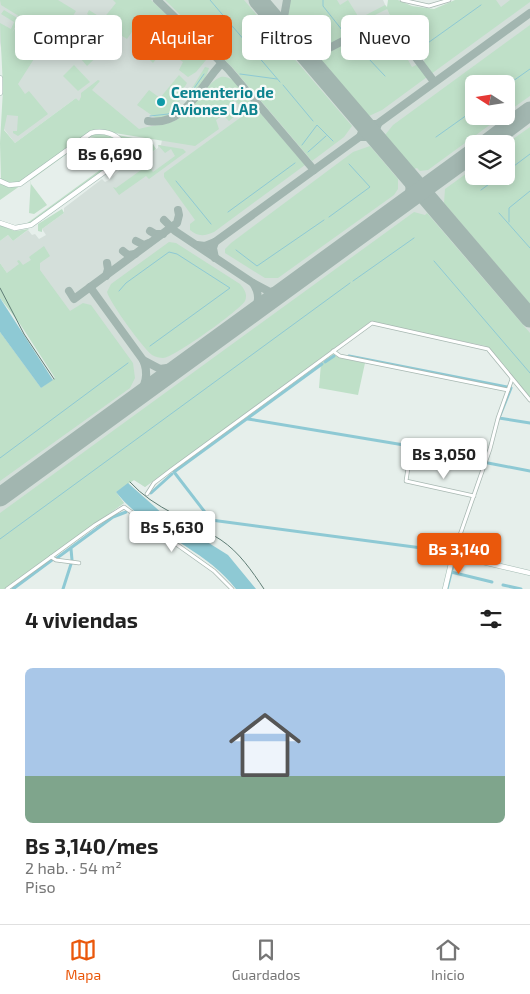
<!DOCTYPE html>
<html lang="es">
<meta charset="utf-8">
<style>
body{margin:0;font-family:"Exo 2",sans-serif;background:#f6f6f6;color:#222;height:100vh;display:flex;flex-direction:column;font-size:19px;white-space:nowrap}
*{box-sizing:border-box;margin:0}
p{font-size:16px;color:#767676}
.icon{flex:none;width:28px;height:28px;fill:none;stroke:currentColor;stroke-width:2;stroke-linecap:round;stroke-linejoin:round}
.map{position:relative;height:589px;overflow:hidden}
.sheet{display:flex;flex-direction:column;background:#fff;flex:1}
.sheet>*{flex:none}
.guide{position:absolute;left:15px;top:15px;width:500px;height:45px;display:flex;gap:10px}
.needle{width:32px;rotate:282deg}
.fabs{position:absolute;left:465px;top:75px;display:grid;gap:10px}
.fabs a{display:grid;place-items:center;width:50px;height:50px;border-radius:8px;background:#fff;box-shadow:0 2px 12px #0003;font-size:25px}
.price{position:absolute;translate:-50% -42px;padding:0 11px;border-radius:5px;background:#fff;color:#222;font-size:16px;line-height:32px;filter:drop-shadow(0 1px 2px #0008)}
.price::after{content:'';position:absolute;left:50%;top:30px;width:15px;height:11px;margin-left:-8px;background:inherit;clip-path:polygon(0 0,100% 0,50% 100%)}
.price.current{background:#ea580c;color:#fff}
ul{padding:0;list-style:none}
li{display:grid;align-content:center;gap:10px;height:265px;padding:0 25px}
li span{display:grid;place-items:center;height:155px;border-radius:8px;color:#555}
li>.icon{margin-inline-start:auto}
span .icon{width:90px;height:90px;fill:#fffc;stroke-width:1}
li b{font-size:21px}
h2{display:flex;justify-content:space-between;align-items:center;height:60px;padding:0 25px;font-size:21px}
.chip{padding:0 18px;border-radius:8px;background:#fff;box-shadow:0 2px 12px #0003;font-size:18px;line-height:45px}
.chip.current{background:#ea580c;color:#fff}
.tab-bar{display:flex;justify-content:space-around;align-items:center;height:70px;border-top:1px solid #e0e0e0;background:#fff;font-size:14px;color:#767676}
.tab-bar a{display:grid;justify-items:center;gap:2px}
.tab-bar .current{color:#ea580c}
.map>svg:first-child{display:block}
.built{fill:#d4dfda;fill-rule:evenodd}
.green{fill:#bfe0c8}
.water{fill:#8ec9d4}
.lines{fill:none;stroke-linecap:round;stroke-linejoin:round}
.stream{stroke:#8ec9d4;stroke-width:1}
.canal{stroke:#8ec9d4;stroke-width:3}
.taxiway{stroke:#a2b6b0;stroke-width:8}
.runway{stroke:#a2b6b0;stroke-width:19}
.street-casing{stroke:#a8b8b2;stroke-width:4.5}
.secondary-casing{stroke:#a4bbb3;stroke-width:5.5}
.street{stroke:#fff;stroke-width:3}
.secondary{stroke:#fff;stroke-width:4.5}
.tram{stroke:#5f7d75;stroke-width:1}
.culture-dot{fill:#0f9aa8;stroke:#f7fbf9;stroke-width:2}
.labels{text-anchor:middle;stroke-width:4.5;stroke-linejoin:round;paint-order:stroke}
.culture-label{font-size:15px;font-weight:bold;fill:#0d838f;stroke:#f7fbf9;text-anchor:start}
</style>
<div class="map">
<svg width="530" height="589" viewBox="0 0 530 589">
<rect width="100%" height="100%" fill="#e6efeb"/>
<path class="built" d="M0 0H383L403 44 466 0H530V397L486 346 370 322 145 487 134 480 130 482 116 492 124 503 4 589H0V332L41 388 55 378 7 273 0 263V241L8 235 13 241 28 230 32 235 35 234 39 239 46 235 42 229 64 213V208L102 179 105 182 109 180 128 162 132 166 158 148V145H161L162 140 102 129 76 98 15 143 4 129 7 85 0 42ZM474 84H506V116H474ZM474 144H506V176H474Z"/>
<g class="green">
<path d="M0 0H58L76 11 66 27 76 33H71L65 41 58 33 53 40 66 55 53 41 45 52 39 51 18 84 25 94 29 91 48 114 18 136 13 133V131H17L18 116 7 115 4 130 15 143 76 98 79 101 81 97V93L98 80 100 81 92 90 139 129C151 125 168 126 180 118 193 108 208 81 221 77 233 75 250 94 251 105L243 110 235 100 226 107 230 114 233 112 235 116 229 121 223 115 216 120 219 129 195 146 96 130 19 182 12 184 1 180 0 143 3 89 0 23 11 29 14 22 1 14 4 10 19 19 12 33 22 18 1 5Z"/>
<path d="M113 0H151L193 40V47L204 53 206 60 196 72 188 77 179 70 183 62 170 53 173 49 168 44 153 63 147 57 160 40 156 37 150 44 142 39 151 23 149 15 143 16 127 39 87 14 89 10 103 19 116 3Z"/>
<path d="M165 0H244L352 126 344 137 312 161 232 67 210 46 211 40 207 35 200 34Z"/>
<path d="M290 0H337L340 5 348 0 361 21 366 18 364 16 385 5 387 7 388 0H398L412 6 434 9 455 0H496L501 7 510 0H530V2L431 74 423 63 426 57 421 50 418 53 410 43 405 47 403 44 387 9 371 17 373 23 365 25 315 53 287 20Z"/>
<path d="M82 21 114 40 87 66 69 45 79 35 92 37 89 32 76 31Z"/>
<path d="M530 25V96L506 113V84H474V116H502L428 170 420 171 417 168 414 169 385 135 393 125Z"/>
<path d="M358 34 370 52 375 54 390 48 391 50 398 45 411 57 408 60 412 67 418 64 427 77 382 110 369 116 316 55Z"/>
<path d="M74 65 90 82 78 91 63 76Z"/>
<path d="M205 67 209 68C205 81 198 89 189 98H186Z"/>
<path d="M179 75 187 83C174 102 185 115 157 119L137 105 149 90 160 98Z"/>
<path d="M255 107 305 165 214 232C205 236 198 237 190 230V224L195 220 164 177V173Z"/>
<path d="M530 127V304L444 203 445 189 474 168V176H506V144Z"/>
<path d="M96 134 113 136 120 145 118 153 111 158 96 138 90 137 31 180V184L47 205 34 214 29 213 31 178 88 137Z"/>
<path d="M118 135 148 141 124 158 126 146Z"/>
<path d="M147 144H153L156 149 132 167 129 162 126 164 124 161Z"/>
<path d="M158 145 183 149 186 152 149 179 146 176 119 195 113 187 116 188 148 165 153 172 175 156 171 149 165 153Z"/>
<path d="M370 146 398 179V189L394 195 278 278H265L225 253V249L231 243 353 152Z"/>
<path d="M122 154 118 159 30 223 26 224Z"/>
<path d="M27 181 0 200V184L14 187Z"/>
<path d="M62 209 64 213 42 229V232L38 231V224Z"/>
<path d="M414 212 425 215 427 213 530 333V397L486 346 370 322 145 487 134 480 116 492 124 503 4 589H0V513Z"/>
<path d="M0 225 15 231 29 229 13 241 8 235 0 241Z"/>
<path d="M169 242 176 243 240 284C244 289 248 294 245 301 240 310 172 359 163 358 160 358 155 357 152 355 143 348 110 303 107 292L111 284Z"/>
<path d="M44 246 50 256 40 263V270L70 311 83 303 91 305 133 363 135 378 130 388 0 481V332L41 388 55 378 20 324 0 298V263L7 273 19 264 17 261 19 260 23 265 31 260 29 257Z"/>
<path d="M333 354 340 358 365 363 358 395 319 388 321 363Z"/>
</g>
<g class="water">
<path d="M0 298 53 380 41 388 0 332Z"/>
<path d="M128 483 164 515 228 555 256 589H236C204 547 148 533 116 492Z"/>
</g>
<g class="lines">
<g class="stream">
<path d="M210 0 280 82"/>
<path d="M323 0V6L346 35"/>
<path d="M350 39 385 76"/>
<path d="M217 43 232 28"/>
<path d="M425 45 481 5"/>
<path d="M202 56 204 59"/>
<path d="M240 74 277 79"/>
<path d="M283 85 313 121"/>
<path d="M506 86 530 69"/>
<path d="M190 94 204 74"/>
<path d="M150 116 168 114 175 110"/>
<path d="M436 137 474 110"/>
<path d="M302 145 317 125 333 141"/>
<path d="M308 152 326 136"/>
<path d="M506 172 530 154"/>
<path d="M176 181 211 224"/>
<path d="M481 190 500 176"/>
<path d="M228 212 295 163"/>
<path d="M499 213 530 248"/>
<path d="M329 217 370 187 349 164"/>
<path d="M509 222V208L530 191"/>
<path d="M236 250 257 266 324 220"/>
<path d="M434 261 530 373"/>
<path d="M353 281 414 238"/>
<path d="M119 291 126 283 169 252 177 254 230 288 150 346"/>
<path d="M0 458 128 363"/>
<path d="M0 539 350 283"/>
</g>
<g class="canal">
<path d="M349 356 507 387"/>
<path d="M325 362 334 356"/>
<path d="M322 364 174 472 211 520 452 552"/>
<path d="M511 388 499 418 530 423"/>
<path d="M248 419 410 446 483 462"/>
<path d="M488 463 530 471"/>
<path d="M151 493 172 474"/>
<path d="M71 549 72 560"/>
<path d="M57 558 113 517 126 512"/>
<path d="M451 572 492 582"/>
<path d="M503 585 521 589"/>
<path d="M13 589 52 560"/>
<path d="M63 589 71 564"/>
<path d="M447 589 455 558"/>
</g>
<g class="taxiway">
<path d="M157 0 228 69 314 170"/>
<path d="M282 28 287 0"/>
<path d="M360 32 367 26 374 25"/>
<path d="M414 55 432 79"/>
<path d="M308 59 360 32 373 49 389 45"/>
<path d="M148 121C186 127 200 85 222 63"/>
<path d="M361 121 368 124H378L375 132 379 142 369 137H360L363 129Z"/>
<path d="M402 169C410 181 413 190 404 203"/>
<path d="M410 178 422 183 435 181"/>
<path d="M164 220 175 231 253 283"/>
<path d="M150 231 155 234H163"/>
<path d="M136 241 144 245 149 243"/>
<path d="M215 242 530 13"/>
<path d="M197 245 205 246 215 242 213 248 215 258"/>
<path d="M123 251 128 255 135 254"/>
<path d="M106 276 108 269 107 263"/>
<path d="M90 287 143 360"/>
<path d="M69 291 74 299 177 223 179 215 178 210"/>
<path d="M250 316C259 305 261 295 253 283L270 292 288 288"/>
<path d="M135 400C145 388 150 375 143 360L160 369 180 366"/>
</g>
<g class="runway">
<path d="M258 0 530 318"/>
<path d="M486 144 530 111"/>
<path d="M0 497 474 152"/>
</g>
<defs>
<g id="street">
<path d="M402 0 429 6 449 0"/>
<path d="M333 351 340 356 508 390"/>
<path d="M408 468 406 481 474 496"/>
<path d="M147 494 154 483 171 470 372 323 488 349 530 400"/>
<path d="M453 555 490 449 498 418 512 379"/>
<path d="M51 557 56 560 79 563"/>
<path d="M7 589 95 525 124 507 214 571 232 589"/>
</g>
<g id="secondary">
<path d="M0 78V93"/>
<path d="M0 181 9 185 20 184 91 133C109 128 132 140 121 160L31 225 15 228 0 223"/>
<path d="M445 589 453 555 530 573"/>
</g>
</defs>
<use href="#street" class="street-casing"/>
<use href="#secondary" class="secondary-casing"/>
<use href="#street" class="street"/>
<use href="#secondary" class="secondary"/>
<g class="tram">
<path d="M0 288 24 334 54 379"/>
<path d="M130 482C154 509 191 520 221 540 239 552 252 571 264 589"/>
</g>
</g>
<circle class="culture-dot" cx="161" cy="102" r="5"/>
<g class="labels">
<g class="culture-label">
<text x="171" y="98">Cementerio de<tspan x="171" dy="17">Aviones LAB</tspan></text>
</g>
</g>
</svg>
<div class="fabs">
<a><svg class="needle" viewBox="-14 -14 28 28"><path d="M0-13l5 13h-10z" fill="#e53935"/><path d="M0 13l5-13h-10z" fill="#767676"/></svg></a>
<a><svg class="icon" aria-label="layers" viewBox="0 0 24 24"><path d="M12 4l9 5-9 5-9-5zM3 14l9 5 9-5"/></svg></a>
</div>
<b class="price" style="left:110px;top:180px">Bs 6,690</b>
<b class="price" style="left:444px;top:480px">Bs 3,050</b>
<b class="price" style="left:172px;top:553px">Bs 5,630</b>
<b class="price current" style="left:459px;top:575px">Bs 3,140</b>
<div class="guide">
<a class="chip">Comprar</a>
<a class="chip current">Alquilar</a>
<a class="chip">Filtros</a>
<a class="chip">Nuevo</a>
</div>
</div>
<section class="sheet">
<h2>4 viviendas<svg class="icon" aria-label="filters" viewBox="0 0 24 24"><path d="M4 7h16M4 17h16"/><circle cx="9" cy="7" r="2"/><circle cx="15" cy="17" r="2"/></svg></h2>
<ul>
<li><span style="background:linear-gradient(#a9c7e8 70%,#7fa58c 0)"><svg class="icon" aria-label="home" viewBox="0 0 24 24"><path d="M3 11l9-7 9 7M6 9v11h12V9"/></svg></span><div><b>Bs 3,140/mes</b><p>2 hab. · 54 m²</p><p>Piso</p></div></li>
</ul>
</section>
<nav class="tab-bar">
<a class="current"><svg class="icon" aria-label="map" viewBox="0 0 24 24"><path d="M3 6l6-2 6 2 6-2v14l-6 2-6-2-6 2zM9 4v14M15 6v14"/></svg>Mapa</a>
<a><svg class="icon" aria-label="saved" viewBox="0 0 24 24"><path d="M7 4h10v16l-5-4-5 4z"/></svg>Guardados</a>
<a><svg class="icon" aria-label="home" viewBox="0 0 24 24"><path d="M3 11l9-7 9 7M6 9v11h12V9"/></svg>Inicio</a>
</nav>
